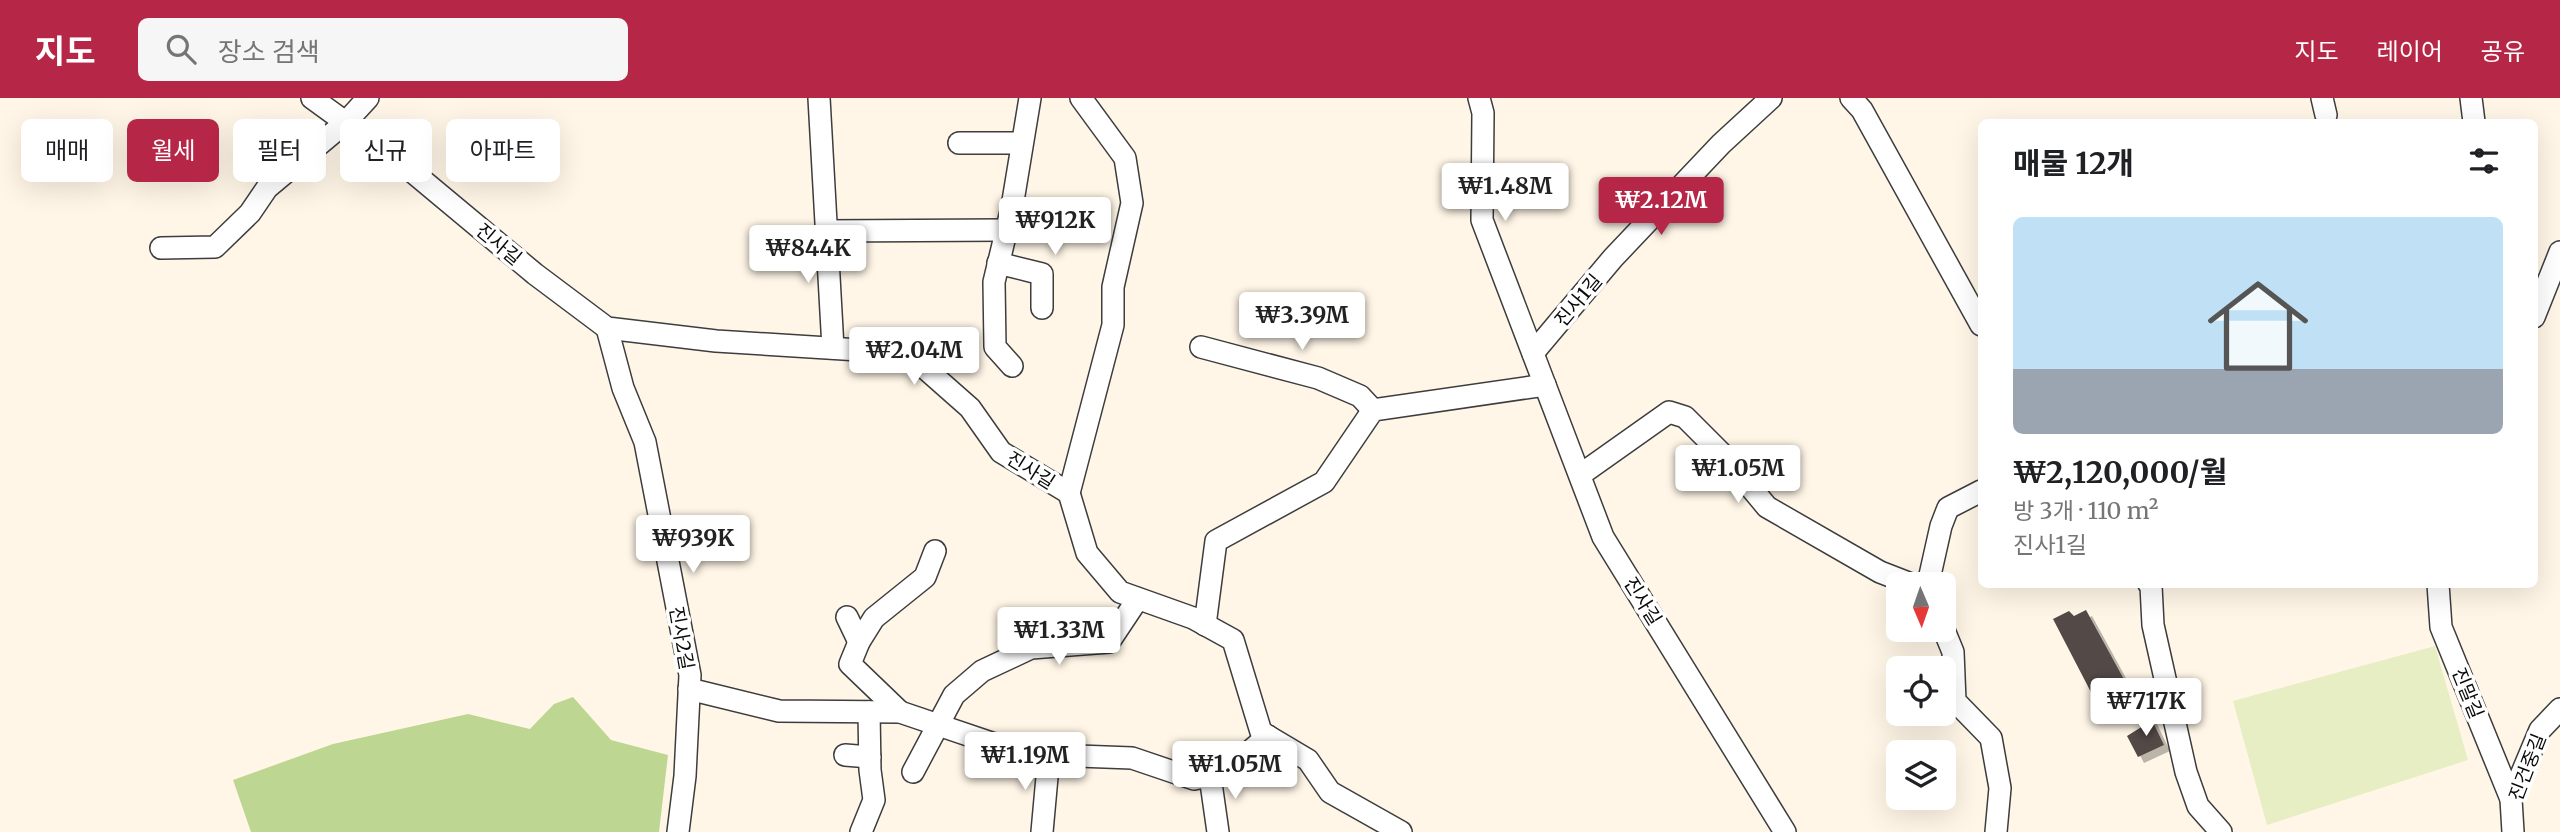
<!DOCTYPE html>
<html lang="ko">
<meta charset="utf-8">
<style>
body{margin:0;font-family:Merriweather,"Noto Sans KR",serif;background:#f6f6f6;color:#202124;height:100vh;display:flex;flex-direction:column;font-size:26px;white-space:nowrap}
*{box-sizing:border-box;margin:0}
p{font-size:23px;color:#757577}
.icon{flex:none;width:38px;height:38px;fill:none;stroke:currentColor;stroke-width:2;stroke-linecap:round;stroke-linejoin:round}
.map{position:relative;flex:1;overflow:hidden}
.details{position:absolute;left:1978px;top:21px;width:560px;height:469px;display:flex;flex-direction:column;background:#fff;border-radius:10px;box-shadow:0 7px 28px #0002}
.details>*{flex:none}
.top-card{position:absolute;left:21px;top:21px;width:665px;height:63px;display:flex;gap:14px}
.needle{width:46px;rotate:178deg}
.buttons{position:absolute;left:1886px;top:474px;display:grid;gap:14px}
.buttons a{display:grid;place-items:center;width:70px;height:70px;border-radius:10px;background:#fff;box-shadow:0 7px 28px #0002;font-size:35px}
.price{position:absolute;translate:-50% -60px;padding:0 16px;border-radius:7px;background:#fff;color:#222;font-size:23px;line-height:46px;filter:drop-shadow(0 2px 4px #0008)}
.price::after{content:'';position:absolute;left:50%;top:42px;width:21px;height:16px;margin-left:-10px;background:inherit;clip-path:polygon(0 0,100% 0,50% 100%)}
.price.on{background:#b62646;color:#fff}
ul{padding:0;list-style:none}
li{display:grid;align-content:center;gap:14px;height:371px;padding:0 35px}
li+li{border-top:2px solid #e0e0e0}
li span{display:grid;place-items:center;height:217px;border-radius:10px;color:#555}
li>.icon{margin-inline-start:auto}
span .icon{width:126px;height:126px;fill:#fffc;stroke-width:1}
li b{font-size:30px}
h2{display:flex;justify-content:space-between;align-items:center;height:84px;padding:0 35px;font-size:30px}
.tag{padding:0 24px;border-radius:10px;background:#fff;box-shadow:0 7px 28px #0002;font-size:24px;line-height:63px}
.tag.on{background:#b62646;color:#fff}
header{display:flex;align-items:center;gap:42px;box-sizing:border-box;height:98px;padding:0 35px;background:#b62646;color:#fff}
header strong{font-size:33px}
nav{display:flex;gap:38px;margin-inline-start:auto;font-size:24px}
.search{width:490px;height:63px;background:#f6f6f6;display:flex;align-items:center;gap:18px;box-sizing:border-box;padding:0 24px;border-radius:10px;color:#757577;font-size:26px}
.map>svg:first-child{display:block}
.forest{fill:#bdd792}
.pitch{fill:#e7eec4}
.building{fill:#524946;filter:url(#shadow)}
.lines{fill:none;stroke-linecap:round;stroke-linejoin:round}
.minor-casing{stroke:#3d3d3d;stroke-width:24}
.minor{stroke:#fff;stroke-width:21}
.labels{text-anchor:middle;stroke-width:7;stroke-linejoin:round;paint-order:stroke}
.street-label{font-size:19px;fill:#0a0a0a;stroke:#fff}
</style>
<header>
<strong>지도</strong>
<div class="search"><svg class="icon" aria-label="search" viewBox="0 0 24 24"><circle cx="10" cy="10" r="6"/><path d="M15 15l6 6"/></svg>장소 검색</div>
<nav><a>지도</a><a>레이어</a><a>공유</a></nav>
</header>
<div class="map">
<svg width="2560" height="734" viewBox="0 0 2560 734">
<defs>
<filter id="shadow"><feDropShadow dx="6" dy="6" stdDeviation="0" flood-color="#0004"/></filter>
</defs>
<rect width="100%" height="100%" fill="#fff6e7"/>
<path class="forest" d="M573 599 611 642 668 657 659 734H251L233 682 333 646 468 616 530 631 554 606Z"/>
<path class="pitch" d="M2435 548 2468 662 2267 727 2233 603Z"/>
<g class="building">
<path d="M2086 512 2126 585 2094 600 2053 521 2069 513 2074 518Z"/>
<path d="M2150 618 2164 647 2138 659 2127 638 2143 628 2141 623Z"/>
</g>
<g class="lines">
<defs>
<g id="minor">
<path d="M312 0 403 66 535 176 607 230 716 243 891 254 919 265 970 310 1001 354 1069 395 1087 455 1120 494 1193 520 1233 542 1261 634 1308 662 1330 694 1401 734"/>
<path d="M819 0 833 250"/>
<path d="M1479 0 1483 15 1482 122 1603 439 1785 734"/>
<path d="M1851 0 1862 12 1981 227"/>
<path d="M2322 0 2326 17"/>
<path d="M2471 0 2474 24"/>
<path d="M959 45H1021"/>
<path d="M826 133 1005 132"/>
<path d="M161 150 215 149 250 115 267 90 346 24 368 0"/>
<path d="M998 165 1042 176V210"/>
<path d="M2534 219 2560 154"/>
<path d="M607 230 623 290 645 344 690 577 685 678 678 734"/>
<path d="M1201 249 1318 280 1360 298 1373 312"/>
<path d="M1533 255 1613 160 1721 46 1771 0"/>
<path d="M1012 268 995 249 994 184 1012 109 1030 0"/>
<path d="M1580 377 1669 314 1685 319 1727 361 1767 409 1880 474 1911 486"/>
<path d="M1069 395 1113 227V189L1132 105 1125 60 1081 0"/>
<path d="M1928 486 1941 428 1948 410 1981 393"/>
<path d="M2149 486 2151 488 2153 527 2186 674 2198 708 2221 734"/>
<path d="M2438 486 2441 529 2511 701"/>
<path d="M847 519 859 544"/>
<path d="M1205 527 1216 443 1324 384 1373 312 1545 287"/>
<path d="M1944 532 1953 554 1955 603 1991 640 2000 690 1996 734"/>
<path d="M689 591 779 613 900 614 1024 656 1132 660 1194 681 1224 675 1268 638"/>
<path d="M900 614 850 566 859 544 874 520 925 479 935 453"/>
<path d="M845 657 870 659"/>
<path d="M913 674 954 597 982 573 1031 550 1109 544 1133 508 1136 500"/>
<path d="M1210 678 1218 734"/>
<path d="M861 734 874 702 870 672 869 614"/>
<path d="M1042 734 1049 657"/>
<path d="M2513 734 2511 701 2540 632 2560 611"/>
</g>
</defs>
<use href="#minor" class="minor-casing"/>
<use href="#minor" class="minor"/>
</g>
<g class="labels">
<g class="street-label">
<text transform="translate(499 146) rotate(40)" y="7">진사길</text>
<text transform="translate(1578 202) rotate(-50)" y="7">진사1길</text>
<text transform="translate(1031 372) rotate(32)" y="7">진사길</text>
<text transform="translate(1643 503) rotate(58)" y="7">진사길</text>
<text transform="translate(682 540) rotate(80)" y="7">진사2길</text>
<text transform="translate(2468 595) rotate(68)" y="7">진말길</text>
<text transform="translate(2527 669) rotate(-69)" y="7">진건중길</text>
</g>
</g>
</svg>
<div class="buttons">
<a><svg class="needle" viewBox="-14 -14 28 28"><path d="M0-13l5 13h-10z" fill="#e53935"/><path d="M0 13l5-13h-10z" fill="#757577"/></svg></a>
<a><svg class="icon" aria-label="locate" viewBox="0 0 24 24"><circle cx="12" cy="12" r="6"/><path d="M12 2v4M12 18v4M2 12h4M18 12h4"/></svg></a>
<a><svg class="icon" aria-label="layers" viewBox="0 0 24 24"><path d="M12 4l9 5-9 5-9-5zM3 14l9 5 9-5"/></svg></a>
</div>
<b class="price" style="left:1505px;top:125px">₩1.48M</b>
<b class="price on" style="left:1661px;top:139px">₩2.12M</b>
<b class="price" style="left:1055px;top:159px">₩912K</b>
<b class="price" style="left:808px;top:187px">₩844K</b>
<b class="price" style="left:1302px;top:254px">₩3.39M</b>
<b class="price" style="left:914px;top:289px">₩2.04M</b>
<b class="price" style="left:1738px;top:407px">₩1.05M</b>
<b class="price" style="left:693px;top:477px">₩939K</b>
<b class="price" style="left:1059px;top:569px">₩1.33M</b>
<b class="price" style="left:2146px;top:640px">₩717K</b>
<b class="price" style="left:1025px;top:694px">₩1.19M</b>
<b class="price" style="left:1235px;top:703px">₩1.05M</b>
<div class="top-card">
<a class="tag">매매</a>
<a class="tag on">월세</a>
<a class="tag">필터</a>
<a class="tag">신규</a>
<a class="tag">아파트</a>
</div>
<section class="details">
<h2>매물 12개<svg class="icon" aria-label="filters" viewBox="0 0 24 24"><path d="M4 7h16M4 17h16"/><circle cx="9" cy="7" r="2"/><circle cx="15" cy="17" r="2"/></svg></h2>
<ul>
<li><span style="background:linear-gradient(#bfe0f5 70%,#9aa5b1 0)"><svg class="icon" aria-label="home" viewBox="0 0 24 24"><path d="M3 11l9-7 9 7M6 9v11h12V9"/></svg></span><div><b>₩2,120,000/월</b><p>방 3개 · 110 m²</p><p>진사1길</p></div></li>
</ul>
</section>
</div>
